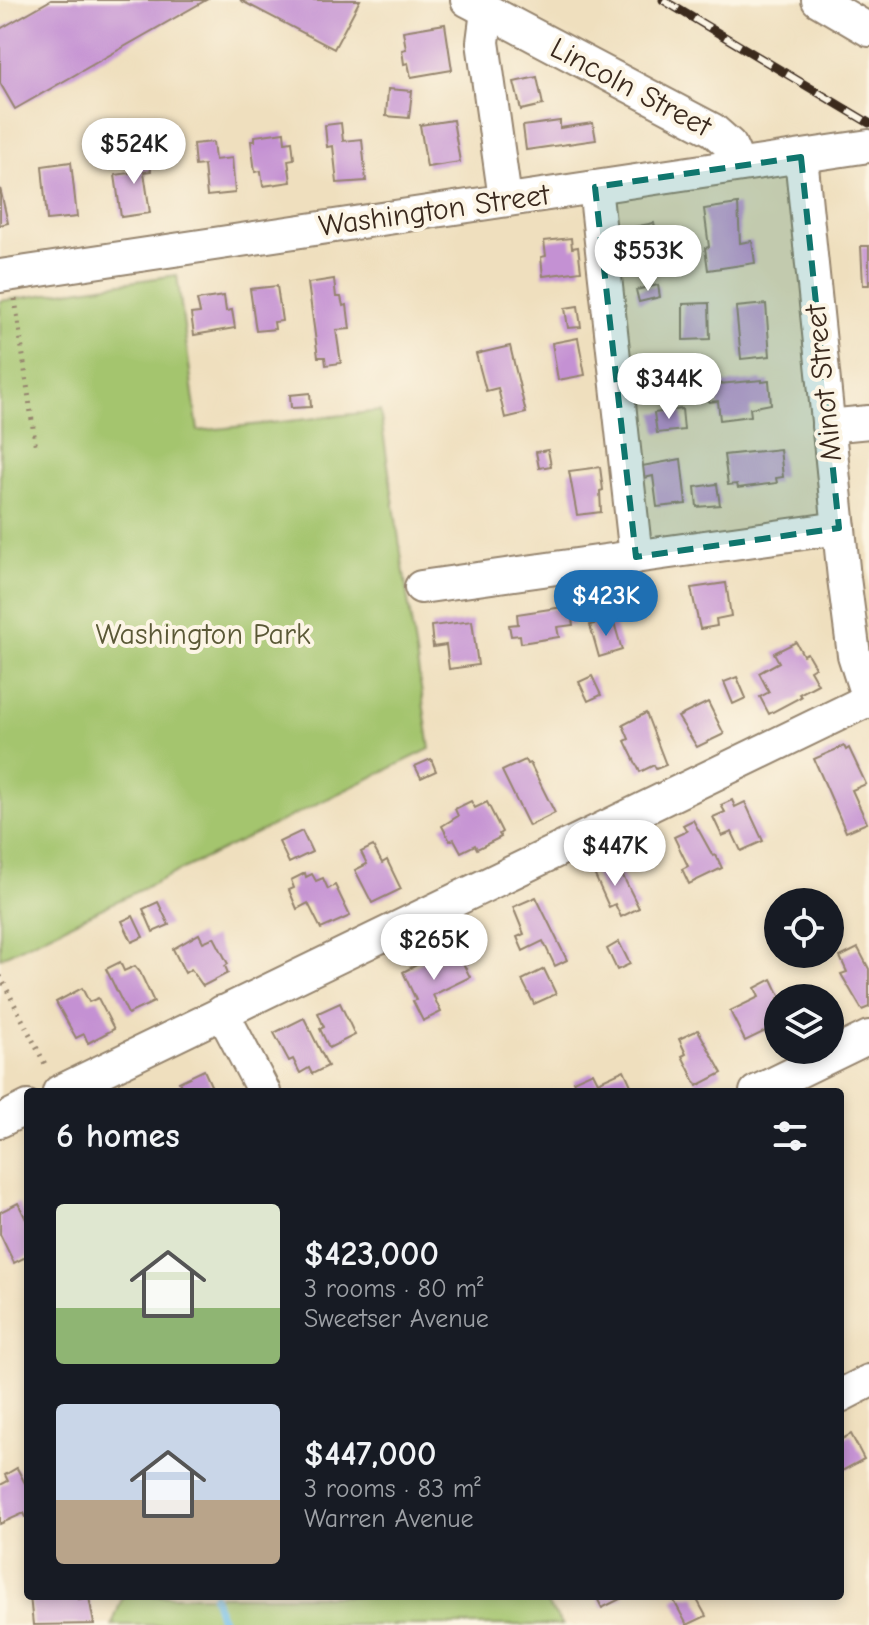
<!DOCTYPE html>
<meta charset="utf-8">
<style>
body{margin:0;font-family:"Comic Neue",sans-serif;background:#242831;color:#f1f3f6;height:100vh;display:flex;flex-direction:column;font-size:30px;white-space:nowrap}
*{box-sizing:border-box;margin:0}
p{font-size:26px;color:#9ea1a6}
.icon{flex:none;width:44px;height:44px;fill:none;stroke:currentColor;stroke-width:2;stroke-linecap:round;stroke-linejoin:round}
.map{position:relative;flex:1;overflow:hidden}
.sheet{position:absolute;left:24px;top:1088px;width:820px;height:512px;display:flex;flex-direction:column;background:#171b24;border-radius:8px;box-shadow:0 4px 12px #0003}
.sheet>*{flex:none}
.controls{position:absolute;left:764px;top:888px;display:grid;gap:16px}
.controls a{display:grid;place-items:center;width:80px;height:80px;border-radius:50%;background:#171b24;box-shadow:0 4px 12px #0003;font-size:40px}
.price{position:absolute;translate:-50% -68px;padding:0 18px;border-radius:28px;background:#fff;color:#222;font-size:26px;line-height:52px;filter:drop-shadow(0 2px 4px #0008)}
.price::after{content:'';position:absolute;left:50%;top:48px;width:24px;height:18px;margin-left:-12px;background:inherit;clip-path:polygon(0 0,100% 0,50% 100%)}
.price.selected{background:#1f6fb2;color:#fff}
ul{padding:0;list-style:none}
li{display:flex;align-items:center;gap:24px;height:200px;padding:0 32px}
li span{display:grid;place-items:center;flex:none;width:224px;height:160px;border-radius:8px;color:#555}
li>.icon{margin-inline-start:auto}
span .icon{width:96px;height:96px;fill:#fffc;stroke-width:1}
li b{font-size:34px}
h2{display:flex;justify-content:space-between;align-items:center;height:96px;padding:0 32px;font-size:34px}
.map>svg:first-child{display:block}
.green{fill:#a4c56e;stroke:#707846;stroke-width:2}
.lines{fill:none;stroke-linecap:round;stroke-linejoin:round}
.stream{stroke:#6cbce7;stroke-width:8}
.building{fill:#c491d3}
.minor-casing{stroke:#95846e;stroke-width:36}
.path{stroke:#95846e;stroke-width:5;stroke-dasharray:2 6;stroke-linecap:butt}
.minor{stroke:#fff;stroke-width:32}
.rail-casing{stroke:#3b2a1e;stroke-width:9}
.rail{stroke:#fcf5e5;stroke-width:6;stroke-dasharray:18;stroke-linecap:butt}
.marked{fill:#0f766e;fill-opacity:0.2;stroke:#0f766e;stroke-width:6;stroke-dasharray:16 10;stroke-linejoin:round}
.labels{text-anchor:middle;stroke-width:8;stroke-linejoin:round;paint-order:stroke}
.street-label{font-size:30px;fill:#3b2a1e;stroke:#fcf5e5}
.park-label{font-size:30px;fill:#5a5836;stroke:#fcf5e5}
</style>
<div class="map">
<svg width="869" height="1625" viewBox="0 0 869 1625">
<rect width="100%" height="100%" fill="#fcf5e5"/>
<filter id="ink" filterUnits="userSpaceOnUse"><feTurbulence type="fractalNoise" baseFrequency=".0125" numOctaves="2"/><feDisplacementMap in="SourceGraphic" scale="16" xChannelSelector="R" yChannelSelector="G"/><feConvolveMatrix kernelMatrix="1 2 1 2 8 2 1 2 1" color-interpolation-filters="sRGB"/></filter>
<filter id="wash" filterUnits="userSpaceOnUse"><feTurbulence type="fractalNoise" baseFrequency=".006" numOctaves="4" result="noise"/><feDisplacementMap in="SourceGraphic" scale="32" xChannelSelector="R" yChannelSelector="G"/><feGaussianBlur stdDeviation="1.8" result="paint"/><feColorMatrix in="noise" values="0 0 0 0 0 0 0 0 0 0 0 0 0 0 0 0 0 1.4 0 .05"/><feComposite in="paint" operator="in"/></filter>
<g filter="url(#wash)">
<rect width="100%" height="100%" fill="#efdfbe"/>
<g class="green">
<path d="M177 275 198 431 380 411 430 749 0 958V301Z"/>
<path d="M123 1596H541L563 1625H112Z"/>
</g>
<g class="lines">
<path class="stream" d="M214 1596 223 1625"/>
</g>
<g id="blocks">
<g class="building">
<path d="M51 0H206L15 109 0 83V29Z"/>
<path d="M240 0H360L334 49Z"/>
<path d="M445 24 452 70 411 77 408 63 404 64 402 50 406 49 403 31Z"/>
<path d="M537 77 543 105 521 110 514 82Z"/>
<path d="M388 89 412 91 409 118 386 116Z"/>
<path d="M453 120 460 162 427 167 420 125Z"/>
<path d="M560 121V128L593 123 596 140 526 150 523 126Z"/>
<path d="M341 123 343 141 362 139 366 181 337 183 333 146 327 147 325 125Z"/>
<path d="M284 132 285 142 292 141 294 159 288 160 291 182 263 186 261 171 255 172 251 141H255V136Z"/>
<path d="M213 142 215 160 232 158 235 193 207 196 204 165 195 166 193 144Z"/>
<path d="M148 151 151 171 144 172 150 213 121 217 115 175 130 173 128 154Z"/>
<path d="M71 162 77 217 47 220 42 166Z"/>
<path d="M0 188 8 223 0 225Z"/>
<path d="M738 204 740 243 752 241 755 263 708 270 705 248 709 247 704 209Z"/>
<path d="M654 223 660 253 638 256 640 263 625 266 619 230Z"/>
<path d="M571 238 572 248 578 247 581 271 543 276 541 257 546 256 544 241Z"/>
<path d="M861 246H869V285H863Z"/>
<path d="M334 279 336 297H341L343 306 347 305 350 329 336 330 341 363 326 365 325 357H318L308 283Z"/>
<path d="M658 285 660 297 639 302 636 290Z"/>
<path d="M277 286 282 321 274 322 275 329 256 331 250 289Z"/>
<path d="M224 296 226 311 232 310 235 328 194 335 191 314 200 313 197 300Z"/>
<path d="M709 303 710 339 683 340V304Z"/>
<path d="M766 304 770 356 741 359 736 307Z"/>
<path d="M578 306 581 327 568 328 565 308Z"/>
<path d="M578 338 585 375 558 380 552 343Z"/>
<path d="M510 346 526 413 505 418 498 388 486 391 476 354Z"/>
<path d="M762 380V382L769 381 771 404 750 408 751 416 720 420 718 401 709 402 708 385Z"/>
<path d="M310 393 311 407 291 408 290 395Z"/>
<path d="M682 409 684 430 657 433 654 413Z"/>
<path d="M780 449 783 477 776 478 777 483 738 488 737 484 728 485 724 455Z"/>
<path d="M548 450 551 466 539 468 536 452Z"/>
<path d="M681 459 686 504 657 507 653 476 644 478 642 466Z"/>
<path d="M600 467 603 490 600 491 601 512 577 515 569 471Z"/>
<path d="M717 484 720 505 697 507 695 487Z"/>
<path d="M726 583 731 616 716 619 717 626 700 629 691 588Z"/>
<path d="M570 606 573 625 557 627 559 637 521 643 520 635 511 636 509 625 518 624 517 614Z"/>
<path d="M613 619 622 650 599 657 590 625Z"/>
<path d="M472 621 478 665 449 669 446 645 433 647 431 626Z"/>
<path d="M796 642 803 655 807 653 815 667 810 670 818 684 799 694 801 697 769 714 760 697 769 692 759 673 779 662 774 653Z"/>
<path d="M592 676 601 695 588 701 579 682Z"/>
<path d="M737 677 746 698 733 704 724 682Z"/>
<path d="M708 702 724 734 697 747 678 717Z"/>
<path d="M646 713 666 765 656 769 654 765 640 772 625 741 629 739 623 725Z"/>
<path d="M844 746 846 750 849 748 866 784 852 790 867 823 846 832 814 759Z"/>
<path d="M431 759 436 771 421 778 415 766Z"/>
<path d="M525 760 527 764 530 763 555 813 529 826 502 771Z"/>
<path d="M732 800 735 807 745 802 763 841 741 851 732 832 722 836 713 817 725 812 721 805Z"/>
<path d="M471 801 475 808 487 802 502 832 499 834 501 837 477 849 475 845 461 852 454 839 450 841 442 826 458 816 455 809Z"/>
<path d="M693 820 713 856 716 855 722 868 689 884 682 869 688 866 674 837 687 831 683 825Z"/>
<path d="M302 831 312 852 289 863 279 842Z"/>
<path d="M373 846 382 863 387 860 401 889 372 903 355 870 367 864 361 852Z"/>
<path d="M614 858 639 908 621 917 615 904 609 907 592 869Z"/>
<path d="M305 873 306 877 312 874 316 881 323 878 328 889 335 885 350 916 321 929 308 903 297 909 289 890 294 888 291 880Z"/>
<path d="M536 897 567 960 555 966 543 941 523 951 517 937 524 934 513 907Z"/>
<path d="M158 902 169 925 153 932 143 909Z"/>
<path d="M133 916 143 937 132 942 122 921Z"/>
<path d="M199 934 203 942 214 937 228 964 225 966 228 973 203 986 191 969 185 973 173 949Z"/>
<path d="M619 942 630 964 617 970 607 949Z"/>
<path d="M858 948 869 969V1007L862 1010 841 974 847 972 840 957Z"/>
<path d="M457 951 470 977 433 995 441 1012 423 1021 413 1001 416 1000 403 972 428 959 430 964Z"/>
<path d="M120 962 124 971 135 966 140 972 154 1002 128 1014 106 969Z"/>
<path d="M544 969 556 994 534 1004 522 980Z"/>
<path d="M772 979 781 998H778V1025L745 1041 730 1011 759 997 755 988Z"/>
<path d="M82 988 89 1002 98 998 114 1029 88 1043 84 1034 76 1038 56 1002Z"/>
<path d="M340 1003 355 1035 329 1048 320 1029 324 1027 318 1013Z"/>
<path d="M304 1018 328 1066 312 1074 309 1068 300 1073 293 1059 289 1061 274 1033Z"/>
<path d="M698 1030 722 1073 697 1086 682 1056 686 1054 679 1039Z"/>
<path d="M204 1070 214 1092H184L179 1082Z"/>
<path d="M624 1070 634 1092H578L573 1081 593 1072 598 1082Z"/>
<path d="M18 1203 28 1223V1256L14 1263 0 1234V1212Z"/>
<path d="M851 1434 864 1459 840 1472V1440Z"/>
<path d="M17 1468 28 1489V1521L24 1513 0 1524V1485L8 1481 5 1475Z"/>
<path d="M30 1596H78L79 1599 89 1597 94 1624 33 1625Z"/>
<path d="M596 1596H626L602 1608Z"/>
<path d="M678 1596H695L706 1616 687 1625 673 1599Z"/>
</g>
</g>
</g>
<g filter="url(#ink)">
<use href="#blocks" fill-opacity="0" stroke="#95846e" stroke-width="2"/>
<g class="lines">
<defs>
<g id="minor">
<path d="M467 0 713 130 730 145 739 165"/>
<path d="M818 0 869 30"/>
<path d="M487 11 483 42 505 199"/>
<path d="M801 157 844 578 854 655 869 702"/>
<path d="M595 187 636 557"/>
<path d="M0 276 869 146"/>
<path d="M828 426 869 422"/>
<path d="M421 587 839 528"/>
<path d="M222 1012 264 1092"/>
<path d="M59 1092 868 700"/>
<path d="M756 1092 869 1037"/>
<path d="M0 1121 28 1107"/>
<path d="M840 1396 869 1381"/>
</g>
</defs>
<use href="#minor" class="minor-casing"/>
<g class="path">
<path d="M15 299 36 449"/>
<path d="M0 976 47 1068"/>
</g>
<use href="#minor" class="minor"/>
<defs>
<path id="rail" d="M663 0 869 123"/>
</defs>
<use href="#rail" class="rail-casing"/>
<use href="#rail" class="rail"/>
</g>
</g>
<path class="marked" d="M801 157 839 528 636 557 595 187Z"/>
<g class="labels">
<g class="street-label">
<text transform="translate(631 87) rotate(28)" y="10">Lincoln Street</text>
<text transform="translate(434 210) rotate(-8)" y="10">Washington Street</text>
<text transform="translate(823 383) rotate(-96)" y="10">Minot Street</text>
</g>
<g class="park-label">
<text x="203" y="644">Washington Park</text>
</g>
</g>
</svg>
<div class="controls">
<a><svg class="icon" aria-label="locate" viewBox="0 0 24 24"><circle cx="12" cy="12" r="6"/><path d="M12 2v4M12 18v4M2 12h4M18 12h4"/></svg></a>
<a><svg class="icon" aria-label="layers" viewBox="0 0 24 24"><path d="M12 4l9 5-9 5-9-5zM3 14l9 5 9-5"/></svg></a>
</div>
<b class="price" style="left:134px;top:186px">$524K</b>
<b class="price" style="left:648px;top:293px">$553K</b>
<b class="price" style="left:669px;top:421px">$344K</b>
<b class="price selected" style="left:606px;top:638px">$423K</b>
<b class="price" style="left:615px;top:888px">$447K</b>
<b class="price" style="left:434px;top:982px">$265K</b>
<section class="sheet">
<h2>6 homes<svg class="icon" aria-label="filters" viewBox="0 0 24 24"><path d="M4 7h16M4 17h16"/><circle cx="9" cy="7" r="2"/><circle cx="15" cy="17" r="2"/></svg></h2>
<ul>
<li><span style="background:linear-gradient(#dfe7d0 65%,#8fb573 0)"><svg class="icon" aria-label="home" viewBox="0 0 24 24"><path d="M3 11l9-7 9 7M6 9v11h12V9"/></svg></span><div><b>$423,000</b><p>3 rooms · 80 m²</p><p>Sweetser Avenue</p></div></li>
<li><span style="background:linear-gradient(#c9d6e8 60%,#b9a48a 0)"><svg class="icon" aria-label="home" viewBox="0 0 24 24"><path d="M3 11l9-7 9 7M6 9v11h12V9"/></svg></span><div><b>$447,000</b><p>3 rooms · 83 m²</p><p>Warren Avenue</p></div></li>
</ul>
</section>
</div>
